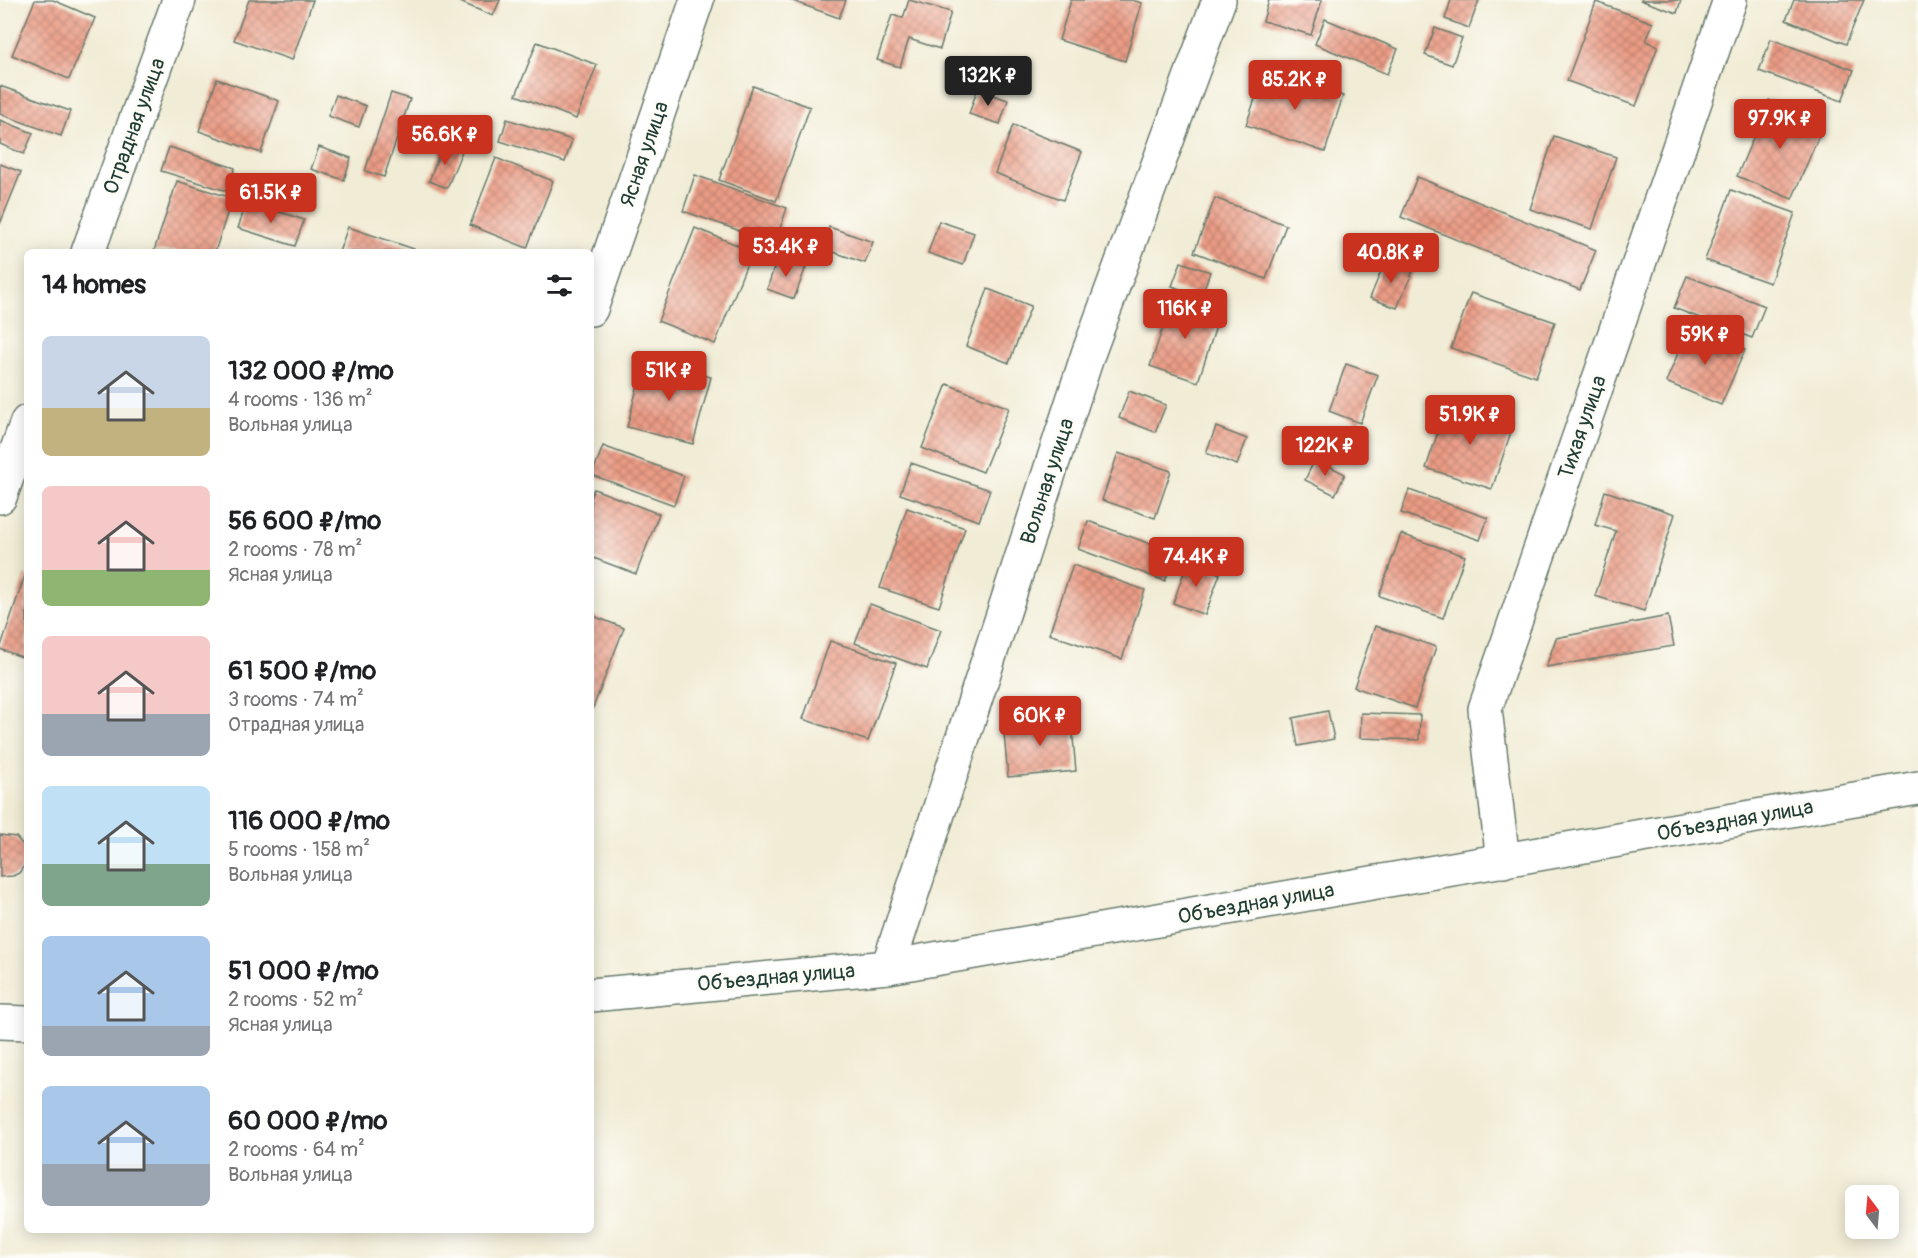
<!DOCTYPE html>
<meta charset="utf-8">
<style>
body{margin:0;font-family:Pangolin,sans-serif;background:#f2f2f2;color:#202124;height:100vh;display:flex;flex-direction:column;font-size:22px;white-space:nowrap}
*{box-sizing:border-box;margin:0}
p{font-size:20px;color:#757577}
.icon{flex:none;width:33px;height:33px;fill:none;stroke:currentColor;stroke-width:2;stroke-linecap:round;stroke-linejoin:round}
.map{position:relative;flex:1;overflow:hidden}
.details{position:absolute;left:24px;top:249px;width:570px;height:984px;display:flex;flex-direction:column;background:#fff;border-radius:9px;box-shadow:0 3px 15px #0003}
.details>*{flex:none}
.needle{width:39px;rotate:344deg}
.controls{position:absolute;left:1845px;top:1185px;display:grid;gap:12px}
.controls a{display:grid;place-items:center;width:54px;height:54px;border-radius:9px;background:#fff;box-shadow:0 3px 15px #0003;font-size:30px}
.price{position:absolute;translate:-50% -51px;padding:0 14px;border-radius:6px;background:#c8321e;color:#fff;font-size:20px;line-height:39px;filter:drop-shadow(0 2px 3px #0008)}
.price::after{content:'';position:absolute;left:50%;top:36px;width:18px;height:14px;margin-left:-9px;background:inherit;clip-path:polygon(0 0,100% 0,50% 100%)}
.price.current{background:#222;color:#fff}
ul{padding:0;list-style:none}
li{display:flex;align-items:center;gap:18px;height:150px;padding:0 18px}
li span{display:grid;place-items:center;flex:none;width:168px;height:120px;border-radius:9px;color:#555}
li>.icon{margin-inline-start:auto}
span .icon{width:72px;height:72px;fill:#fffc;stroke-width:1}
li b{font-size:26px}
h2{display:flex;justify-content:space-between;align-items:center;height:72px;padding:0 18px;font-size:26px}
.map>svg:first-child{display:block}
.building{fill:url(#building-cross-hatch)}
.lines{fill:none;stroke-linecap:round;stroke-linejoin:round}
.minor-casing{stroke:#687a6c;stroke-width:36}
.major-casing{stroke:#687a6c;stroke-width:36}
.minor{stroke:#fff;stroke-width:33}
.major{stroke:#fff;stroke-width:33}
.labels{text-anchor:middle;stroke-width:6;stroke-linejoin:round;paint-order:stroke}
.street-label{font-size:21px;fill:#1f3d34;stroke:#fdfcf7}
</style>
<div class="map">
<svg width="1918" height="1258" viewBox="0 0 1918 1258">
<defs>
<pattern id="building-cross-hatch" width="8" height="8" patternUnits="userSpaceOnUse" patternTransform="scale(1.5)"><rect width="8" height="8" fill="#eb9c85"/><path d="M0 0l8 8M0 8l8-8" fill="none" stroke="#be806e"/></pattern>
</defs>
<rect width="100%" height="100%" fill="#fdfcf7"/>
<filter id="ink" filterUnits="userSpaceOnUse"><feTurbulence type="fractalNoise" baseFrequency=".0167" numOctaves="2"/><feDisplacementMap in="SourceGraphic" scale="12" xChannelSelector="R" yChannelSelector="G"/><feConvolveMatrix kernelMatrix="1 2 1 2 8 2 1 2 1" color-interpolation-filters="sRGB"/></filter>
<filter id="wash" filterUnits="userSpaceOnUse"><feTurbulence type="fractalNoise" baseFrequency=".008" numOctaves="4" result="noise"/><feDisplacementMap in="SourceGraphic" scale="24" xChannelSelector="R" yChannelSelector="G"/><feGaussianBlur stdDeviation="1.35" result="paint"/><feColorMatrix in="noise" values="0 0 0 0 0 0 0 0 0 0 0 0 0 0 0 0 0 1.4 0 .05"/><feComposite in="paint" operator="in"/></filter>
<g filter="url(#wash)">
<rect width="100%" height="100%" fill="#f1ecd5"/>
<g id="blocks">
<g class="building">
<path d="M35 0H53L95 18 69 79 12 55Z"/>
<path d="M249 0H313L292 60 234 40Z"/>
<path d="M455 0H500L493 16Z"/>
<path d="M790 0H846L839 18Z"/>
<path d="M909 0 951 12 940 49 909 39 900 67 877 60 892 15 903 18Z"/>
<path d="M1071 0H1132L1142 3 1125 61 1059 40Z"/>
<path d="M1269 0H1322L1311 35 1263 21Z"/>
<path d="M1451 0H1479L1469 28 1445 19Z"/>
<path d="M1640 0H1681L1677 13Z"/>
<path d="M1794 0H1864L1846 44 1786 20Z"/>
<path d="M1596 2 1653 23 1646 41 1658 46 1636 106 1567 81Z"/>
<path d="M1325 19 1398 49 1387 74 1315 44Z"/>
<path d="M1435 28 1462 38 1452 65 1425 55Z"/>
<path d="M1771 39 1854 70 1842 101 1759 71Z"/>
<path d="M537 42 597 65 576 119 516 95Z"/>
<path d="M1265 70 1343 96 1325 152 1246 125Z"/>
<path d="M217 79 279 101 261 153 199 131Z"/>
<path d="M0 86 70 111 61 136 0 114Z"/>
<path d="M753 86 810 107 776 201 719 180Z"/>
<path d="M977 90 1008 100 1000 124 969 114Z"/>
<path d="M391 93 410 99 384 177 365 171Z"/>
<path d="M336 95 366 106 359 127 328 116Z"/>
<path d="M1769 100 1824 124 1792 199 1737 176Z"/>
<path d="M507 119 572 140 565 162 500 141Z"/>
<path d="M0 120 33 133 24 154 0 144Z"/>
<path d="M1013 125 1082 152 1063 200 995 173Z"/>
<path d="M1554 136 1616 157 1592 229 1530 209Z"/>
<path d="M443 144 462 151 447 188 429 181Z"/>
<path d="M169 147 235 168 227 191 161 171Z"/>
<path d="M319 147 351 158 344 180 311 169Z"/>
<path d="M496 158 553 181 527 248 470 225Z"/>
<path d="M0 164 21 172 0 224Z"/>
<path d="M695 175 787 208 775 243 683 211Z"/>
<path d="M1417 177 1596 250 1580 290 1401 217Z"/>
<path d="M177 181 232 198 215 252 154 251Z"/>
<path d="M1731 190 1795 213 1770 283 1705 260Z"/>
<path d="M1215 198 1286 225 1266 279 1194 252Z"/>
<path d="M247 201 304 220 295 246 238 228Z"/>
<path d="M939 221 974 233 963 265 928 253Z"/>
<path d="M348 227 414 249 413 252H339Z"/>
<path d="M829 227 873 242 865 263 822 248Z"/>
<path d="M695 228 752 251 715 344 658 321Z"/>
<path d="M778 256 806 267 794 299 767 289Z"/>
<path d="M1386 259 1413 271 1397 308 1370 298Z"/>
<path d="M1181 262 1210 272 1201 297 1172 286Z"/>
<path d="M1687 276 1765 306 1752 338 1674 308Z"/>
<path d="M988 289 1031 306 1009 363 966 346Z"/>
<path d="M1471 293 1555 322 1536 377 1451 348Z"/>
<path d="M1173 298 1220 314 1198 382 1150 366Z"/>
<path d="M1689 327 1745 350 1721 405 1666 382Z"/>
<path d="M644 361 711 377 693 444 627 427Z"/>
<path d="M1346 364 1378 375 1360 423 1329 411Z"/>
<path d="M947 384 1009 408 983 472 922 448Z"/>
<path d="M1129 391 1166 405 1155 432 1119 418Z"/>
<path d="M1448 402 1514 423 1492 489 1426 468Z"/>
<path d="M1216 427 1247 439 1237 465 1206 453Z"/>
<path d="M603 446 684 476 674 505 592 475Z"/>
<path d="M1118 453 1171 471 1155 518 1102 500Z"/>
<path d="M1315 459 1345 474 1335 495 1305 480Z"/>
<path d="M911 463 990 490 979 521 900 494Z"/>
<path d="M594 489 659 514 636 574 591 557V496Z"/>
<path d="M1409 490 1488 518 1480 540 1401 513Z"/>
<path d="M1605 491 1675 514 1644 611 1595 596 1616 531 1595 525Z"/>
<path d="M907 508 965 528 939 607 880 588Z"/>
<path d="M1088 521 1175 553 1165 581 1078 549Z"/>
<path d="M1401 534 1465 556 1443 618 1379 596Z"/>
<path d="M1188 561 1220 574 1205 615 1173 603Z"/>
<path d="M1073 565 1145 590 1122 659 1049 634Z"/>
<path d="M25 575 27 576V659L0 649Z"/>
<path d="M870 604 941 630 927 669 855 643Z"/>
<path d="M591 615 624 628 591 713Z"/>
<path d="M1668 616 1674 646 1546 667 1556 638Z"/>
<path d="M1375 626 1436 647 1415 708 1354 687Z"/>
<path d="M830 641 896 663 868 741 803 719Z"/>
<path d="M1328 711 1334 739 1298 746 1293 718Z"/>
<path d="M1361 713 1420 715 1419 740 1360 738Z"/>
<path d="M1071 716 1076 771 1008 777 1003 723Z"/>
<path d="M0 835 16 837 26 848 27 862 19 873 13 876 0 877Z"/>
</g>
</g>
</g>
<g filter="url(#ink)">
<use href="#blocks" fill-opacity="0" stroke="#687a6c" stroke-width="1.5"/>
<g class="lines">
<defs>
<g id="minor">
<path d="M88 252 179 0"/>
<path d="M591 309 697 0"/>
<path d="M0 497 27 422"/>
<path d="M1503 861 1485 709 1730 0"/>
<path d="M888 967 1088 354 1219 0"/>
</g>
<g id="major">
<path d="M591 995 888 967 1918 788"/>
<path d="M0 1022 27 1023"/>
</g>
</defs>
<use href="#minor" class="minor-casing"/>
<use href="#major" class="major-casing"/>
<use href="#minor" class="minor"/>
<use href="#major" class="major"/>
</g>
</g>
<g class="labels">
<g class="street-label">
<text transform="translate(134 126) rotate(-70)" y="7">Отрадная улица</text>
<text transform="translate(644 154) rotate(-71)" y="7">Ясная улица</text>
<text transform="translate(1582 427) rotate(-71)" y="7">Тихая улица</text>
<text transform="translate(1047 481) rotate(-72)" y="7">Вольная улица</text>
<text transform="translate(1735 820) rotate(-10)" y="7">Объездная улица</text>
<text transform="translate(1256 903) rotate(-10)" y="7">Объездная улица</text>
<text transform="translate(776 977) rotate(-5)" y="7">Объездная улица</text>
</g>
</g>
</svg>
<div class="controls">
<a><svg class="needle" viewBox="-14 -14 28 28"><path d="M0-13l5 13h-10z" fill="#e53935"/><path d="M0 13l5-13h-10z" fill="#757577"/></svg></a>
</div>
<b class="price current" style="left:988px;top:107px">132K ₽</b>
<b class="price" style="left:1295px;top:111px">85.2K ₽</b>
<b class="price" style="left:1780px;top:150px">97.9K ₽</b>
<b class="price" style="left:445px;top:166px">56.6K ₽</b>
<b class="price" style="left:271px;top:224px">61.5K ₽</b>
<b class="price" style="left:786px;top:278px">53.4K ₽</b>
<b class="price" style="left:1391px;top:284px">40.8K ₽</b>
<b class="price" style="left:1185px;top:340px">116K ₽</b>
<b class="price" style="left:1705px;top:366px">59K ₽</b>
<b class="price" style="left:669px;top:402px">51K ₽</b>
<b class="price" style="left:1470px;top:446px">51.9K ₽</b>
<b class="price" style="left:1325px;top:477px">122K ₽</b>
<b class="price" style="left:1196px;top:588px">74.4K ₽</b>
<b class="price" style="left:1040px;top:747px">60K ₽</b>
<section class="details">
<h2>14 homes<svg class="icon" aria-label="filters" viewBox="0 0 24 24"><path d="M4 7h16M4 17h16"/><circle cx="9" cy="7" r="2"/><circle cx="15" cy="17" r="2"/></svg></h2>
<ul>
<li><span style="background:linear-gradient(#c9d6e8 60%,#c2b280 0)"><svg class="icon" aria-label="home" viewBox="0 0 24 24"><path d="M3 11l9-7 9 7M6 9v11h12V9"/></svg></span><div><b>132 000 ₽/mo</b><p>4 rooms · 136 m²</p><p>Вольная улица</p></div></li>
<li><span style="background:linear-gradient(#f6c9c9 70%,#8fb573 0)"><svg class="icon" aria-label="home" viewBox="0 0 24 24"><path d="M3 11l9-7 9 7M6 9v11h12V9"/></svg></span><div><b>56 600 ₽/mo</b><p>2 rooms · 78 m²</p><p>Ясная улица</p></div></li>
<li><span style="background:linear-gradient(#f6c9c9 65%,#9aa5b1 0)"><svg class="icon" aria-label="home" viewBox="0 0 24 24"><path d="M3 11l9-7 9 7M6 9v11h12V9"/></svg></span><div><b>61 500 ₽/mo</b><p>3 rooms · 74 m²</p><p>Отрадная улица</p></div></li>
<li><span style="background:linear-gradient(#bfe0f5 65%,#7fa58c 0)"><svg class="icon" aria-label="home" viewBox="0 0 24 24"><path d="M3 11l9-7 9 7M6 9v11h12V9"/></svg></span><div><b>116 000 ₽/mo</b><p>5 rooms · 158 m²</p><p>Вольная улица</p></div></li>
<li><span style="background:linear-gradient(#a9c7e8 75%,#9aa5b1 0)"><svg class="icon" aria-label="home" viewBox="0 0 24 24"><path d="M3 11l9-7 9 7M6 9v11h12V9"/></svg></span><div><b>51 000 ₽/mo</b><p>2 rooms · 52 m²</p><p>Ясная улица</p></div></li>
<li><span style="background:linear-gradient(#a9c7e8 65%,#9aa5b1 0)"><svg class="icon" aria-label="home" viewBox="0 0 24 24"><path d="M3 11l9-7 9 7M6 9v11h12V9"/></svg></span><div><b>60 000 ₽/mo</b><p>2 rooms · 64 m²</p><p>Вольная улица</p></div></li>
</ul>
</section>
</div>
